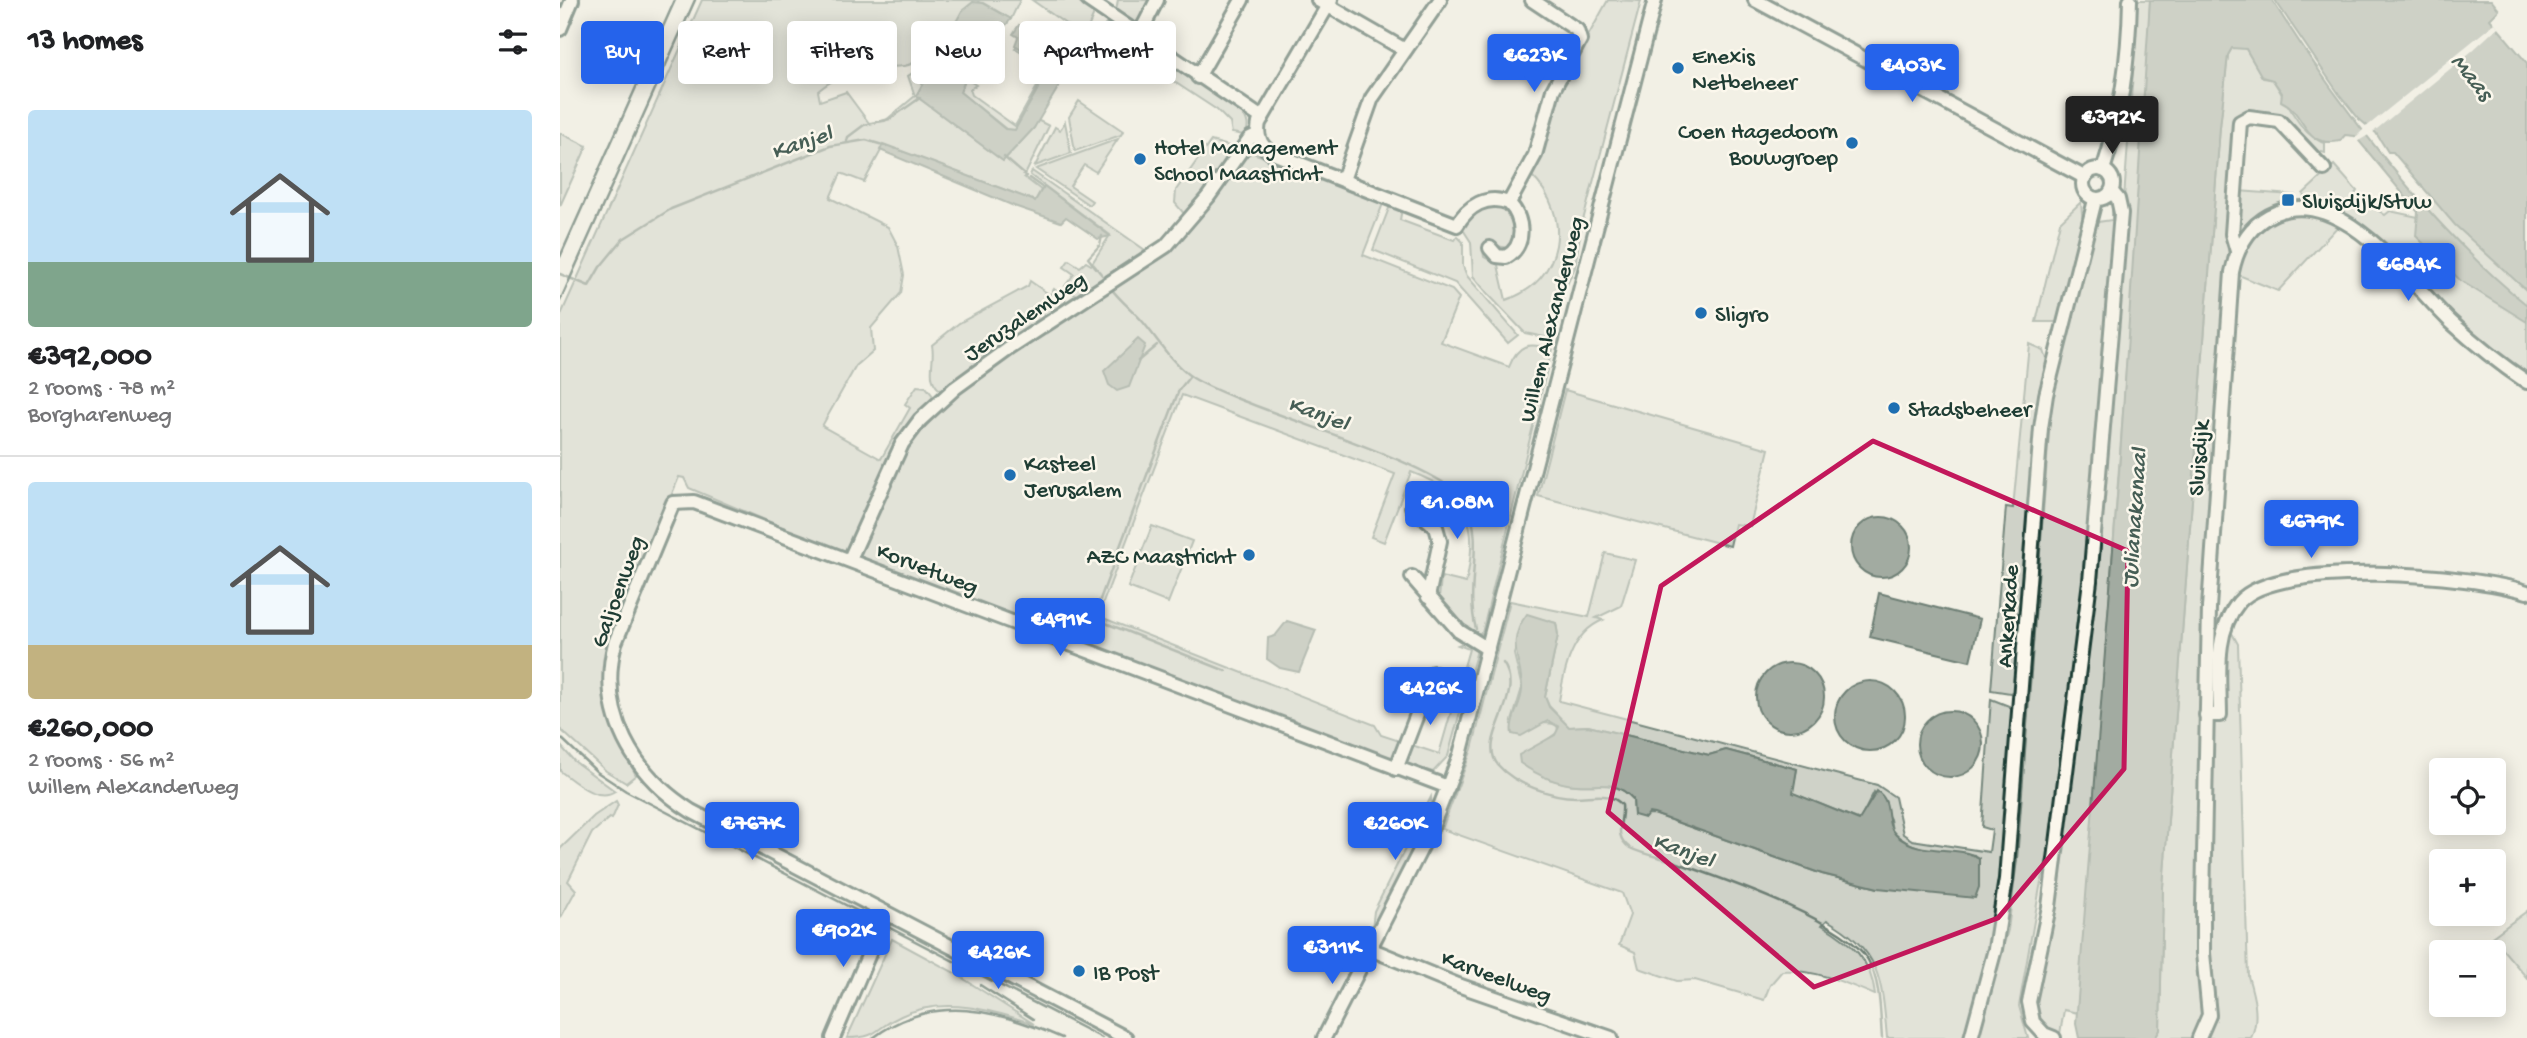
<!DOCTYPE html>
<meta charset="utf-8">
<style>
body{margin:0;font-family:"Gochi Hand",sans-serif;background:#f6f6f6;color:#202124;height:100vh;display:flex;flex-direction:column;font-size:26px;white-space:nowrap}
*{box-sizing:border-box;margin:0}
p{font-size:23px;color:#757577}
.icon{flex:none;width:38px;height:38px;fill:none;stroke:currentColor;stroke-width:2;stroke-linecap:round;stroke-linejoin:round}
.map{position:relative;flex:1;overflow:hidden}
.panel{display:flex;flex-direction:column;background:#fff;width:560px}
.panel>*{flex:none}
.top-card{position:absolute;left:21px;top:21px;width:665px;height:63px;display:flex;gap:14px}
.tools{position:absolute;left:1869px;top:758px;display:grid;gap:14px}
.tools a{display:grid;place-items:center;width:77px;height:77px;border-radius:7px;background:#fff;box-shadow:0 4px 18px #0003;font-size:35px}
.price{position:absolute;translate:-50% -60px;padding:0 16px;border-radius:7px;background:#2563eb;color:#fff;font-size:23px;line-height:46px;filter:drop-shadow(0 2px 4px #0008)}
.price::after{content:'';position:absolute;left:50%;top:42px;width:21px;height:16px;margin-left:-10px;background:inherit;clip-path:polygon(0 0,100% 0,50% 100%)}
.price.current{background:#222;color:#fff}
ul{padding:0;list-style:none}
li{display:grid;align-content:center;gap:14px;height:371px;padding:0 28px}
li+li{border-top:2px solid #e0e0e0}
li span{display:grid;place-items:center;height:217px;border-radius:7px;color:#555}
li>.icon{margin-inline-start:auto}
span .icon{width:126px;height:126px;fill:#fffc;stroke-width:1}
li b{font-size:30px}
h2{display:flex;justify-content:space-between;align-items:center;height:84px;padding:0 28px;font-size:30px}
.chip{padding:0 24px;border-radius:7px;background:#fff;box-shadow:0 4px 18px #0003;font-size:24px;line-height:63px}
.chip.current{background:#2563eb;color:#fff}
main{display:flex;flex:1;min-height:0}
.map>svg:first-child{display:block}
.green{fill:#cfd2c8;stroke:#77887e;stroke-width:2;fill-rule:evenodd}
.water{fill:#a2aba1;stroke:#6e7f75;stroke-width:2}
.pier{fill:#f2f0e5}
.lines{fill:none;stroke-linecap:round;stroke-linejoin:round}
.stream{stroke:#6e7f75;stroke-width:2.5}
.minor-casing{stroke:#1f3d34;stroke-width:18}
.minor{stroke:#fbf7ec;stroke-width:12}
.rail{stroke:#1f3d34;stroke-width:2.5}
.marked{fill:none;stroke:#c2185b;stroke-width:5;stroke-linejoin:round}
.poi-dot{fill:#1f6fb2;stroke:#fbf7ec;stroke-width:2.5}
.labels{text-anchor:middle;stroke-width:5;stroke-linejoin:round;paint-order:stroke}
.poi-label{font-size:23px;fill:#1f3d34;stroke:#fbf7ec;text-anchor:start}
.street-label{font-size:23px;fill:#1f3d34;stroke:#fbf7ec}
.water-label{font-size:24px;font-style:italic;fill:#465e55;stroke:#fbf7ec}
</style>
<main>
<section class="panel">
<h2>13 homes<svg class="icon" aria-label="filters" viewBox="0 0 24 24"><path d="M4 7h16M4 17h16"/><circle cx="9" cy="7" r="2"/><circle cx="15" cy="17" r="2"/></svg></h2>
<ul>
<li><span style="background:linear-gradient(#bfe0f5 70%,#7fa58c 0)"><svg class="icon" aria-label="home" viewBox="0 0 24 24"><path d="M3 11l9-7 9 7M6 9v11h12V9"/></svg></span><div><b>€392,000</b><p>2 rooms · 78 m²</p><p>Borgharenweg</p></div></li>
<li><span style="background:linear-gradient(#bfe0f5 75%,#c2b280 0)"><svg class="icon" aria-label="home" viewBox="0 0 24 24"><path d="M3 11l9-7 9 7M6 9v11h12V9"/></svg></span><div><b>€260,000</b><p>2 rooms · 56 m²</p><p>Willem Alexanderweg</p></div></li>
</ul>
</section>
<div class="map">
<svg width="1967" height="1038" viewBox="0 0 1967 1038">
<rect width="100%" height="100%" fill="#f2f0e5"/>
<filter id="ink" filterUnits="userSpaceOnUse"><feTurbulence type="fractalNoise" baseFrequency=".0143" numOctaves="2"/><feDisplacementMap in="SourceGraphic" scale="14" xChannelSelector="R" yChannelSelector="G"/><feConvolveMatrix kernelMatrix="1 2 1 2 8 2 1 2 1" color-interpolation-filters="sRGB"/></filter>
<g filter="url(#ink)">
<g class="green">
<path d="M142 0H460L451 19 418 2C397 14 370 57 351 64 343 68 332 66 323 67 299 68 276 76 258 91L260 101 286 92 309 123 325 121 355 96 348 76 372 60 386 44 356 96 443 161 474 128 477 120 489 126 464 177 481 190 475 201 324 145 304 182 281 173 270 198 328 227 338 246 344 275 341 293 311 328 313 351 296 366 262 426 321 459 350 408 345 404 357 386 366 387 373 396 374 403 357 419 286 554 129 488 124 478 119 477 52 639 50 709 53 731 76 775 66 783 46 771 0 729V317Z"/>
<path d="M472 0H517L535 12 524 37Z"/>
<path d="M558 0H590L579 20 573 23 556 11Z"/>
<path d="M1048 0 1081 1 1021 228 1015 267 1004 291 994 339 965 333 928 294 913 276 911 242 902 228C913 212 926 203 945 206L956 222 955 243 948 248 927 244 923 249 924 257 938 265 946 300C1004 281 1013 215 971 175L997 92Z"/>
<path d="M1578 0H1590L1586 97 1522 976 1518 1013 1504 1010 1500 1034 1486 1030 1477 1014 1476 1006 1497 885 1541 526Z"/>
<path d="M548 21 684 115C688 122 690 129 684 135L672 133 670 123 657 110 540 33Z"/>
<path d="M457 46 490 67 455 130 446 129 400 92 405 78 416 85 410 89 412 95 455 126 488 67 455 48Z"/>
<path d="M1681 47 1686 49 1703 78 1712 79C1727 99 1739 136 1765 143V153L1748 148 1715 114 1689 113 1678 118 1644 582 1641 693 1663 617 1678 644 1688 976C1694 996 1700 1018 1691 1038H1595L1600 1030 1603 887 1660 127 1668 55 1672 48Z"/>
<path d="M1967 96V377L1908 331 1790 218 1777 208 1746 200 1743 194 1774 165 1797 191 1795 194 1825 215 1830 211 1858 217V212Z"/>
<path d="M519 101 563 131 561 135 515 151 509 117Z"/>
<path d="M505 122 511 153 475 166 495 127 500 130Z"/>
<path d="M0 133 27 146 0 206Z"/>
<path d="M558 139 536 172 524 165 510 186 532 201 529 205 476 169Z"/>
<path d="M651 141 676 148 625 215 615 203 616 190Z"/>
<path d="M693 153 824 201 803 255 892 290 899 298 881 342 949 367C958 344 968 342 992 349L922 633H908L879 599 881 577 906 583C919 524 910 494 851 472L824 542 811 537 835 474 622 395 538 616 815 725 821 735 879 754 909 649 898 645 906 642 917 650 888 756 873 772 804 751 298 556 346 449 387 402 416 378 604 255 634 224 687 155Z"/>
<path d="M472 171 585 250 516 295 505 286 514 274 504 267 509 260 520 267 526 262 531 265 550 235 470 175Z"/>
<path d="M1678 191 1733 195 1698 216 1678 236 1675 235Z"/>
<path d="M1521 202 1523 225 1497 322H1476L1500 222Z"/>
<path d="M831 203 842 208 840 220 894 240 897 236 903 242V266L907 276 958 335 948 343 895 283 813 250Z"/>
<path d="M1552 208 1555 212 1531 549 1496 825 1480 887 1459 1006 1468 1038H1416L1448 930 1457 860 1490 419 1497 366 1534 231 1538 222 1552 220Z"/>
<path d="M1747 213 1780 224 1718 291 1676 274C1684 235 1709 217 1747 213Z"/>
<path d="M470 281 490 295 494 289 505 298 507 306 384 393C363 380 376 363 372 345L399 323 468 286Z"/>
<path d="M1469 344 1483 350 1487 361 1478 433 1460 688 1450 693 1431 690 1446 507 1453 508Z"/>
<path d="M1005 390 1209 449 1190 526 1175 524 1170 546 978 496Z"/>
<path d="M592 526 632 541 608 603 568 587Z"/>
<path d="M1045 553 1075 560 1061 606 1036 618 1043 620C1011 633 1004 671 999 701L1317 785 1335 797 1343 834 1352 840 1429 852 1432 830 1422 827 1431 699 1449 706 1458 719 1439 921 1407 1038H1327C1322 981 1321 950 1267 920L1262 925C1292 943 1311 959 1315 995 1286 983 1255 969 1222 971L1210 985 1204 1000 1135 980 1117 981 1079 968 1075 952 1059 945 1070 915 1062 893 882 829 912 749 950 601 1029 617ZM967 615 996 623 998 635 985 697 989 706 1009 727 1028 726 1149 755 1166 750 1237 769 1232 793 1300 820 1314 792 1330 819 1332 831C1352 853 1388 852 1415 855L1318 888 1262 874 1094 814 1074 815 1073 799C1055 779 1039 787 1016 785 1007 785 998 781 989 779L984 742 998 732 997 724 952 721 962 688 954 654Z"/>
<path d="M0 745 14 761 55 791C37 803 14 781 0 771Z"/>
<path d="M871 797 872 812 812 929 814 911Z"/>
<path d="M56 801 58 805 52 819 49 818 32 833 8 881 16 890 0 919V849L34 816Z"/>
<path d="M1967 911V978L1932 937Z"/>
<path d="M332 939 393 972 474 1024C432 1010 384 996 341 1016 314 1028 320 1038 287 1038Z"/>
</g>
<g class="water">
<path d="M1590 0H1712C1778 105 1871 228 1967 305V322L1901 281 1856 236 1858 212 1795 136 1785 135 1780 141C1742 149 1746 112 1721 101L1722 93 1713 80 1702 77 1686 49 1672 48 1668 55 1660 127 1603 887 1600 1030 1595 1038H1519L1516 1024 1559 473Z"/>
<path d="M1715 0H1931L1939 10 1930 19 1967 63V291L1895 225 1833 152H1828L1816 133 1799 119 1779 94Z"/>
<path d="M413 2 423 3 451 19C438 37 431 32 413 27L396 59 409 71 400 92 445 129 455 130 490 67 455 45 458 37 453 34 459 25 514 61 474 128 443 161 356 96 402 11Z"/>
<path d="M323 144 475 201 484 186 550 236 538 239 506 217 501 222 454 206 320 150Z"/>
<path d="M578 339 585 345 569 387 557 391 549 385 544 371Z"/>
<circle cx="1321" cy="547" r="30"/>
<path d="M1319 593 1420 619 1410 661 1310 637Z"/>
<path d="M967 614 996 623 998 635 985 697 989 707 1009 727 1028 726 1149 755 1166 750 1237 769 1233 793 1299 820 1317 791C1334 802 1323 823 1336 835 1360 857 1396 844 1419 858V887L1415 898 1318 888 1262 874 1094 814 1089 813 1085 818 1074 815 1073 799C1055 779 1040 787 1017 785 996 784 977 775 960 763L959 755 995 735 999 727 988 721 961 736 952 734C949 719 961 706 962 690 963 663 944 644 967 614Z"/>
<path d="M727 621 756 630 739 672 720 668 707 659 708 638 715 636Z"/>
<circle cx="1230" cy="697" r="34"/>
<circle cx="1310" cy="716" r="35"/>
<circle cx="1390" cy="744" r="33"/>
</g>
<path class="pier" d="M1935 23 1938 27 1912 51 1812 133 1795 143 1793 140 1805 128Z"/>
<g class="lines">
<g class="stream">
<path d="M287 141 288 137 304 125 330 119 360 98"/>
<path d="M444 157 466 176"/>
<path d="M469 178 483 188"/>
<path d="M542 236 540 245 528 258 547 281"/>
<path d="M0 274 29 286 40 267 63 239 111 209 270 146 306 140 326 146"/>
<path d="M550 287C560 301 573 310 583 322 599 341 612 364 633 378 687 411 885 462 906 503 926 542 904 585 916 629"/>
<path d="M578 361 597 345"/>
<path d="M630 376 619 390 533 618 666 671"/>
<path d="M943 663C967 697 916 738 938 765 954 784 992 797 1016 797 1033 797 1049 791 1062 805 1064 822 1052 835 1070 848 1084 855 1100 857 1115 862 1160 878 1285 920 1308 960 1321 983 1320 1013 1322 1038"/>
</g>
<defs>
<g id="minor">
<path d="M528 0 702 118"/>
<path d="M758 0 845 50"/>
<path d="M771 0 699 123C696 136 700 145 710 152L897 225C908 206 927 194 949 203 964 219 966 246 946 257L937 256 930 248"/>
<path d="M1195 0 1524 177"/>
<path d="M0 29 12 0"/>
<path d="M579 35 597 0"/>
<path d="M638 77 682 0"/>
<circle cx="1538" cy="184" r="15"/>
<path d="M1543 170C1561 116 1569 56 1570 0"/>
<path d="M783 180 812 98 880 0"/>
<path d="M949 203 975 155 993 90 1020 40 1017 30 972 0"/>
<path d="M1677 251 1672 234 1680 122 1689 117 1719 121 1764 169"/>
<path d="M852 507 876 527 880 541 868 597"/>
<path d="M290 559 342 444 360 420 395 388 450 348 606 246 648 197 690 138 698 134"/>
<path d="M852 577 899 631 928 649"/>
<path d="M1646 715H1660C1660 677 1653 633 1679 602 1718 557 1913 575 1967 592"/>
<path d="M836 769 873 673"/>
<path d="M810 949 898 985 1051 1038"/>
<path d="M273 1038 326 914"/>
<path d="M566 1038 131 811C73 774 37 713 55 643L113 503 134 502 888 787"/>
<path d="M764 1038 872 827 900 755 1095 0"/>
<path d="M1411 1038 1435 949 1446 879 1481 428 1486 395 1535 200"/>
<path d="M1494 1038 1484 1034 1473 1022 1469 1002 1489 907 1530 581 1561 213 1558 199 1552 192"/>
<path d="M1639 1038 1649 1015 1643 953V904L1649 608 1672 272C1677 248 1687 228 1709 216 1778 179 1847 280 1891 322 1915 344 1940 364 1967 382"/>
</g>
</defs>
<use href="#minor" class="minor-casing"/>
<use href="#minor" class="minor"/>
<g class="rail">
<path d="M0 257 115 0"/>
<path d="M0 301 135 0"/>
<path d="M0 737 37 772 66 791 542 1038"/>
<path d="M420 985 473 1019"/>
<path d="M313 1038C374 992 438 1010 502 1038"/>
</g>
</g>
</g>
<path d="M0 0H1967V1038H0ZM1313 441 1568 551 1564 769 1438 918 1254 987 1048 812 1101 586Z" fill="#f2f0e5" fill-opacity=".55" fill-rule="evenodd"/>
<path class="marked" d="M1313 441 1568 551 1564 769 1438 918 1254 987 1048 812 1101 586Z"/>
<g class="poi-dot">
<circle cx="1118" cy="68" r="7"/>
<circle cx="1292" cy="143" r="7"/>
<circle cx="580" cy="159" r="7"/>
<rect x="1721" y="193" width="14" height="14" rx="3.5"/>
<circle cx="1141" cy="313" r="7"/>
<circle cx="1334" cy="408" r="7"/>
<circle cx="450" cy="475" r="7"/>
<circle cx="689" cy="555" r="7"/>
<circle cx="519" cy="971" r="7"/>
</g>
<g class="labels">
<g class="poi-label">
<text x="1132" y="63">Enexis<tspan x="1132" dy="26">Netbeheer</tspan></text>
<text x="1278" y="138" text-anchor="end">Coen Hagedoorn<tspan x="1278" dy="26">Bouwgroep</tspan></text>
<text x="594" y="154">Hotel Management<tspan x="594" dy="26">School Maastricht</tspan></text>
<text x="1742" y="208">Sluisdijk/Stuw</text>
<text x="1155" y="321">Sligro</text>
<text x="1348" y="416">Stadsbeheer</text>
<text x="464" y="470">Kasteel<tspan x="464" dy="26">Jerusalem</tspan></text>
<text x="675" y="563" text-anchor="end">AZC Maastricht</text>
<text x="533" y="979">IB Post</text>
</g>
<g class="street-label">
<text transform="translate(464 315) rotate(-34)" y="8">Jeruzalemweg</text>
<text transform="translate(990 319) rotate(-76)" y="8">Willem Alexanderweg</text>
<text transform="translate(1637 458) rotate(-86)" y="8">Sluisdijk</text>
<text transform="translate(368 567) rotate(21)" y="8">Korvetweg</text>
<text transform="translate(56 591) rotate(-70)" y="8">Galjoenweg</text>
<text transform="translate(1446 616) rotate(-86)" y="8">Ankerkade</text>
<text transform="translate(937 975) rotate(20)" y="8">Karveelweg</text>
</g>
<g class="water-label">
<text transform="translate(1913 76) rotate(51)" y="8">Maas</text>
<text transform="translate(241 141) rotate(-19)" y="8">Kanjel</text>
<text transform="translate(759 412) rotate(20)" y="8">Kanjel</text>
<text transform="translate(1573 518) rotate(-86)" y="8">Julianakanaal</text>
<text transform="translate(1124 849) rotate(20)" y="8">Kanjel</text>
</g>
</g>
</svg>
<div class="tools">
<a><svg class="icon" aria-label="locate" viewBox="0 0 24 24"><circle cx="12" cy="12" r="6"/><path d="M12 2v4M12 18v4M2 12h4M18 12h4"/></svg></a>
<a>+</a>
<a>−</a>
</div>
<b class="price" style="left:974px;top:94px">€623K</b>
<b class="price" style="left:1352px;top:104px">€403K</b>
<b class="price current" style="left:1552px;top:156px">€392K</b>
<b class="price" style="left:1848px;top:303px">€684K</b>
<b class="price" style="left:897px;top:541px">€1.08M</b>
<b class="price" style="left:1751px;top:560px">€679K</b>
<b class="price" style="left:500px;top:658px">€491K</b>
<b class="price" style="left:870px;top:727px">€426K</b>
<b class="price" style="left:192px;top:862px">€767K</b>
<b class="price" style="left:835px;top:862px">€260K</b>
<b class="price" style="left:283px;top:969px">€902K</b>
<b class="price" style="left:772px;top:986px">€311K</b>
<b class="price" style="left:438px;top:991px">€426K</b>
<div class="top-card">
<a class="chip current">Buy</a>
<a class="chip">Rent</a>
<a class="chip">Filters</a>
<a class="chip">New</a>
<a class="chip">Apartment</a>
</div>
</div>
</main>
